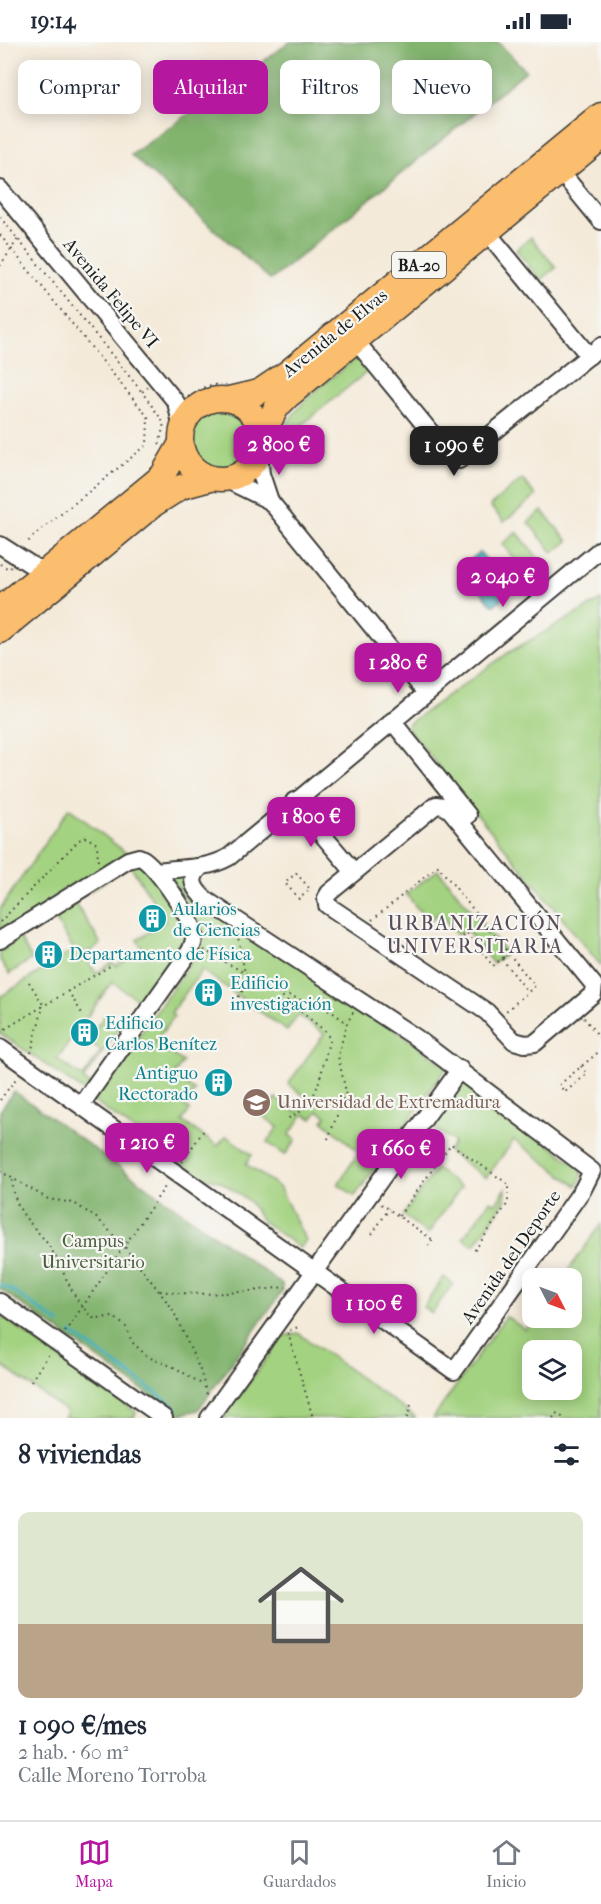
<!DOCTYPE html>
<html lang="es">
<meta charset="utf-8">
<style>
body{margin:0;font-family:"IM FELL French Canon",serif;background:#f2f2f3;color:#1f2937;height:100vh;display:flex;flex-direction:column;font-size:22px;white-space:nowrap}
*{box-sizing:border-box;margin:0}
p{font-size:20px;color:#747a83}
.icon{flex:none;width:33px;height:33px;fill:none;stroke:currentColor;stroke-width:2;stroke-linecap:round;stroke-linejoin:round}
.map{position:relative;height:1376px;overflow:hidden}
.side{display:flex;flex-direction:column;background:#fff;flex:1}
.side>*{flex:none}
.top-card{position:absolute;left:18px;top:18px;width:566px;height:54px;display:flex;gap:12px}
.needle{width:39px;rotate:132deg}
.controls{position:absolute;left:522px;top:1226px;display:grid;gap:12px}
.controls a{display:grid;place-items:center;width:60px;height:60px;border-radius:12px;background:#fff;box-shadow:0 3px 15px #0003;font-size:30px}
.price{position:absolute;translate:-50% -51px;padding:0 14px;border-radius:12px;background:#b5179e;color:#fff;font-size:20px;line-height:39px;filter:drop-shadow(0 2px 3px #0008)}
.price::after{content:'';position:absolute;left:50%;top:36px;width:18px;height:14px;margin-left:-9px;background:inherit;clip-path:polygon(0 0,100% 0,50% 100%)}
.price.selected{background:#222;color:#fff}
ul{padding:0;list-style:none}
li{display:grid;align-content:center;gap:12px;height:318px;padding:0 18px}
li+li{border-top:2px solid #e0e1e3}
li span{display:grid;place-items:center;height:186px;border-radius:12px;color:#555}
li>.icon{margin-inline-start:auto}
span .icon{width:108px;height:108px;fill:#fffc;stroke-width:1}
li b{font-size:26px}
h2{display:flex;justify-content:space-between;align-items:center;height:72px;padding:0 18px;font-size:26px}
.pill{padding:0 21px;border-radius:12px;background:#fff;box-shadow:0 3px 15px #0003;font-size:21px;line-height:54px}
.pill.selected{background:#b5179e;color:#fff}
.status{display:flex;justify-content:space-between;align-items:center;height:42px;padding:0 30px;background:#fff;direction:ltr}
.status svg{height:16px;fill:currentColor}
.tab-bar{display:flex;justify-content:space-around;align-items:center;height:84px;border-top:2px solid #e0e1e3;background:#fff;font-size:16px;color:#747a83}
.tab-bar a{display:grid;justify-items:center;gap:3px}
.tab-bar .selected{color:#b5179e}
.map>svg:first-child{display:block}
.green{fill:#a3d280;stroke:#60774e;stroke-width:1.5;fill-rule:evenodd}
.forest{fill:#82b46e;stroke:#4f6845;stroke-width:1.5}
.water{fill:#3faebb;stroke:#2e656c;stroke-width:1.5}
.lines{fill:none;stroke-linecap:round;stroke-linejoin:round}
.stream{stroke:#3faebb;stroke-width:3}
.minor-casing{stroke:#3c3b38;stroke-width:20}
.highway-casing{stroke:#3c3b38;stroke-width:27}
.path{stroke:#3c3b38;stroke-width:2;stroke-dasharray:1.5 4.5;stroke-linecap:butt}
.minor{stroke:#fff;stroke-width:16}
.highway{stroke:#fbbd6e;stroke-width:24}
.labels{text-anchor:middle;stroke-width:4.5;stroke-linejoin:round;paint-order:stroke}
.shield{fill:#f6f6f2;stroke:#5d5d5c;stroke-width:1.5}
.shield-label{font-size:16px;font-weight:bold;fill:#1c1c1c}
.street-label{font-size:18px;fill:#1c1c1c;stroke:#f6f6f2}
.culture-label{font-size:18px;fill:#0d838f;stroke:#f6f6f2;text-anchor:start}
.education-label{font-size:18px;fill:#785e54;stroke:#f6f6f2;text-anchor:start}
.park-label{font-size:18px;fill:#4b5c3f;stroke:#f6f6f2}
.neighbourhood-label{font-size:20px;letter-spacing:1.5px;fill:#5b4c59;stroke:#f6f6f2}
</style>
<div class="status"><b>19:14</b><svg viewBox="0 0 49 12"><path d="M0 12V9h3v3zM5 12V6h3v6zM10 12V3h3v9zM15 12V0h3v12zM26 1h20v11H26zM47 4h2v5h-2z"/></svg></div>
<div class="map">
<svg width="601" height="1376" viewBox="0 0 601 1376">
<rect width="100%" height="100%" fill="#f6f6f2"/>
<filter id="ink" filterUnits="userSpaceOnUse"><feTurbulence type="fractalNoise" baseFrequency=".0167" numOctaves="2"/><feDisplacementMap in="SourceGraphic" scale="12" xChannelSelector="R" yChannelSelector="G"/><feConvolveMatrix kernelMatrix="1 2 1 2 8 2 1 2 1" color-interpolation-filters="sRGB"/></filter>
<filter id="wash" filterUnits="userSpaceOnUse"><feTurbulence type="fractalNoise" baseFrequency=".008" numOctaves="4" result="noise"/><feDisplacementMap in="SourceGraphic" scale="24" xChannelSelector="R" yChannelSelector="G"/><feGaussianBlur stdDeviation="1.35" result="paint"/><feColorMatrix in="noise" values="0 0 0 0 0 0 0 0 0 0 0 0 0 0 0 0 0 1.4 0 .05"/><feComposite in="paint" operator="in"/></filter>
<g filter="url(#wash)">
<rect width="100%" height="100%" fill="#f4ead9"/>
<g class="green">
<path d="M531 195 556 226 541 238 516 208Z"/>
<path d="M363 311 374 324 278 402C288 363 333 336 363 311Z"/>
<circle cx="221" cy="398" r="31"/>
<path d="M522 437 536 454 504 480 490 464Z"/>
<path d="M542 469 568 499 553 511 528 480Z"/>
<path d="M517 490 542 521 528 533 502 502Z"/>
<path d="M601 558V924L407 686 408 682 508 611Z"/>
<path d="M69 766 130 814 0 894V867Z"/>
<path d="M132 821 147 823 190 887 189 901 152 955 146 947 83 1038 91 1043 85 1050 0 991V955L74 908 53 874 19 895 32 917 9 932 0 918V904ZM130 823 166 879 137 898 143 907 116 924 113 920 96 931 84 913 101 902 74 859ZM112 940 138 958 120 983 105 973 87 998 101 1009 83 1035 57 1017Z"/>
<path d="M438 828 506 911 493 922 466 887 457 893 439 871 428 880 406 852Z"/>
<path d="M183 832 447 1025 355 1154 338 1142 359 1110 323 1079 326 1074 318 1069 312 1077 304 1072 289 1093 296 1098 285 1113 267 1100 278 1085 263 1074 276 1056 297 1070 307 1056 288 1042 324 992 298 973 287 989 202 928 171 971 174 974 155 1000 183 1020 173 1034 195 1049 185 1064 190 1068 182 1079 218 1104 226 1094 252 1113 246 1122 279 1145 306 1199 300 1206 262 1179 249 1159 220 1139 199 1134 93 1059 196 913 202 899V888L171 835Z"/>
<path d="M462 1037 581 1127 582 1134 577 1144 514 1098 486 1136 448 1109 454 1100 429 1082Z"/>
<path d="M436 1127 461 1145 428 1192 403 1173Z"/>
<path d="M506 1146 505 1159 474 1204 463 1196 490 1159 495 1162Z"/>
<path d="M601 1182V1376H433L506 1274 525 1288 535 1275H572V1236H563ZM532 1308H572V1347H532Z"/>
<path d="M444 1235 453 1242 432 1271 423 1265Z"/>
<path d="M0 1273 136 1370 134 1376H64L67 1370 0 1322Z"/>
<path d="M298 1291 415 1375V1376H223L283 1294Z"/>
</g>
<g class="forest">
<path d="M290 0H498L526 29 271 238 131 113Z"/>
<path d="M14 1049 282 1242 283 1248 198 1368 178 1373 0 1247V1069Z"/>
</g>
<path class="water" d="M480 510 512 549 493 564 461 525Z"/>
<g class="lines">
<g class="stream">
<path d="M0 1243 10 1247 60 1282"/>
<path d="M71 1291 176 1365"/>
</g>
</g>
</g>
<g filter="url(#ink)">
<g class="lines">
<defs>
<g id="minor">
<path d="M560 129 601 179"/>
<path d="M0 147 176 360 182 386"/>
<path d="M487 190 589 314"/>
<path d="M355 298 451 415 459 418 601 304"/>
<path d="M259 412 261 432 270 459"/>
<path d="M225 437 270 459 426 651"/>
<path d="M0 503 36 526H50"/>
<path d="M392 679 468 773"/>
<path d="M294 759 354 830"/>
<path d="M436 763 444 764 450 768 594 943 593 952 535 1001 525 1002 514 999 487 970 327 863 326 856 329 851Z"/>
<path d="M157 829C182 825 206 828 229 815L601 507"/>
<path d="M0 898 128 818 139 815C153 818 191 876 194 890 195 897 193 903 190 909L81 1063"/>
<path d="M0 1006 454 1329 583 1147 592 1129 415 995 206 858C196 849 187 838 199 827"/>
<path d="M0 1260 164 1376"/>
<path d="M209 1376 460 1027"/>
</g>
<g id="highway">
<circle cx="221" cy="397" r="40"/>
<path d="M229 357 259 350 287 331 601 73"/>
<path d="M262 393 277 365 288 354 601 96"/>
<path d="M0 567 162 434 180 403"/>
<path d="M0 589 154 462 181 445 210 437"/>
</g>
</defs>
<use href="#minor" class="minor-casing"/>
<use href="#highway" class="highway-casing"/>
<g class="path">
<path d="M0 175 142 350"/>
<path d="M0 193 148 375 147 403 31 496 26 503"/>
<path d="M0 224 18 197"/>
<path d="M148 345 142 350 164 381 159 404"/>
<path d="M188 355 206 344 221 342"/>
<path d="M0 522 9 527 11 525"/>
<path d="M296 831 310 847 299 857 285 841Z"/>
<path d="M372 878 438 824 535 944 505 970"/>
<path d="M0 880 79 798 86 795 97 802 98 820"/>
<path d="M463 895 467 891 493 924 509 911"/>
<path d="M204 908 273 947 332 970 347 981"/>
<path d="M502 917 528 950"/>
<path d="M29 940 44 964"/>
<path d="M273 947 325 989 330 997C320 1028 321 1065 286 1077"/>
<path d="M68 949 83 973"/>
<path d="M235 960 247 942 238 895"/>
<path d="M584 976 601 997"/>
<path d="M0 990 110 924"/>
<path d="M31 1011 43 965"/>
<path d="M581 1024 587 1032 565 1050 559 1043 601 1008"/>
<path d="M0 1058 18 1034"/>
<path d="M328 1097 346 1050 338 1014 347 981 354 969"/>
<path d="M182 1120 204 1088"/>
<path d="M0 1129 48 1157 74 1161 98 1177 124 1204 172 1266 200 1328 208 1356"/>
<path d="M12 1138C15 1171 29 1178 47 1201 64 1225 70 1256 93 1276L114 1275 126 1285 132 1300 148 1315 176 1326 203 1343"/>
<path d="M381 1162 433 1198"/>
<path d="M399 1174 451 1102 508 1142V1161L472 1212"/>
<path d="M372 1192 389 1167"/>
<path d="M428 1204 434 1196"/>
<path d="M160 1249C203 1255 243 1250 286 1245"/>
<path d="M290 1288 301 1284"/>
<path d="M65 1290 167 1142"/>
<path d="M288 1291 313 1376"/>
<path d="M31 1339 49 1312"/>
<path d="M407 1376 411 1363"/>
<path d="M553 1376 556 1371 564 1376"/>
</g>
<use href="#minor" class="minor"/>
<use href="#highway" class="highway"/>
</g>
</g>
<defs>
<symbol id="building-disc" viewBox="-11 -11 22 22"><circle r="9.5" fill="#0f9aa8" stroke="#f6f6f2"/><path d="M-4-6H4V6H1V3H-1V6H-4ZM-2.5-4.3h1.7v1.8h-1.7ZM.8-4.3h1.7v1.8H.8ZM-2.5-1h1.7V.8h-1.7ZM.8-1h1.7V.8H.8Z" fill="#fff"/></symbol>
<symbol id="university-disc" viewBox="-11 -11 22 22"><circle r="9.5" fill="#8d6e63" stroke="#f6f6f2"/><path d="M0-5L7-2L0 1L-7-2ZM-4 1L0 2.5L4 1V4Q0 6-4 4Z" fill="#fff"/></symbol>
</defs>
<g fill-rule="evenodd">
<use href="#building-disc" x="136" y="860" width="33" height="33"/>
<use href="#building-disc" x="32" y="896" width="33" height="33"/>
<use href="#building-disc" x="192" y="934" width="33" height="33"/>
<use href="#building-disc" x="68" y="974" width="33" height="33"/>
<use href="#building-disc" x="202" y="1024" width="33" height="33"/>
<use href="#university-disc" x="240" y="1044" width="33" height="33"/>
</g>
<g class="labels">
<rect class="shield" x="392" y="210" width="54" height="26" rx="4.5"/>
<g class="shield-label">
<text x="419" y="229">BA-20</text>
</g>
<g class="street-label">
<text transform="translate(111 251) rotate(50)" y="6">Avenida Felipe VI</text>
<text transform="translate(335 291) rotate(-39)" y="6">Avenida de Elvas</text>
<text transform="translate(511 1215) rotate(-55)" y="6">Avenida del Deporte</text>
</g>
<g class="culture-label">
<text x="173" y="873">Aularios<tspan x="173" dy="21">de Ciencias</tspan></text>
<text x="69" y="918">Departamento de Física</text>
<text x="230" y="947">Edificio<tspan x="230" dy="21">investigación</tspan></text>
<text x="105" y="987">Edificio<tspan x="105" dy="21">Carlos Benítez</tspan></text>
<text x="198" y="1037" text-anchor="end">Antiguo<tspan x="198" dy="21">Rectorado</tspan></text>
</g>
<g class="education-label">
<text x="277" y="1066">Universidad de Extremadura</text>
</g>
<g class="park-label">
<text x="93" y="1205">Campus<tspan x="93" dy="21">Universitario</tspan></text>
</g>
<g class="neighbourhood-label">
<text x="475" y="888">URBANIZACIÓN<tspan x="475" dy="23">UNIVERSITARIA</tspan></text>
</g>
</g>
</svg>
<div class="controls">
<a><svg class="needle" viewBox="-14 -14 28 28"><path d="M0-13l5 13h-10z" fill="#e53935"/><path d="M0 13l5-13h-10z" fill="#747a83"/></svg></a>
<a><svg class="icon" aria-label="layers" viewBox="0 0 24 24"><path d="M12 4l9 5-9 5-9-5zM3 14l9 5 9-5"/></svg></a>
</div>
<b class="price" style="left:279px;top:434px">2 800 €</b>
<b class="price selected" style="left:454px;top:435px">1 090 €</b>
<b class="price" style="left:503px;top:566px">2 040 €</b>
<b class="price" style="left:398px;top:652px">1 280 €</b>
<b class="price" style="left:311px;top:806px">1 800 €</b>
<b class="price" style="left:147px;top:1132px">1 210 €</b>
<b class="price" style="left:401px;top:1138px">1 660 €</b>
<b class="price" style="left:374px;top:1293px">1 100 €</b>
<div class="top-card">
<a class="pill">Comprar</a>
<a class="pill selected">Alquilar</a>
<a class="pill">Filtros</a>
<a class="pill">Nuevo</a>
</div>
</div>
<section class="side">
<h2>8 viviendas<svg class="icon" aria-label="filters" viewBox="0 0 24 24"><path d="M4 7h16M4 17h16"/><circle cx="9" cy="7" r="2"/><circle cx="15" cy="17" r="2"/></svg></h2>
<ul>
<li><span style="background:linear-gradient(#dfe7d0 60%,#b9a48a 0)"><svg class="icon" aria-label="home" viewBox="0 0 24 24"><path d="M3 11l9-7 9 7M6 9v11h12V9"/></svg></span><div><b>1 090 €/mes</b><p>2 hab. · 60 m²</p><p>Calle Moreno Torroba</p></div></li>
</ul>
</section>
<nav class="tab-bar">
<a class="selected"><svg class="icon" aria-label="map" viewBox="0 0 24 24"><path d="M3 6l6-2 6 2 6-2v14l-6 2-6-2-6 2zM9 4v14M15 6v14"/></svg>Mapa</a>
<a><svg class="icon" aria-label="saved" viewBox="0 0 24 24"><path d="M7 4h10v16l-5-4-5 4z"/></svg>Guardados</a>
<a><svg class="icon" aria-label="home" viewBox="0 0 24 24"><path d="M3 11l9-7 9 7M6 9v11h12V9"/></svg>Inicio</a>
</nav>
